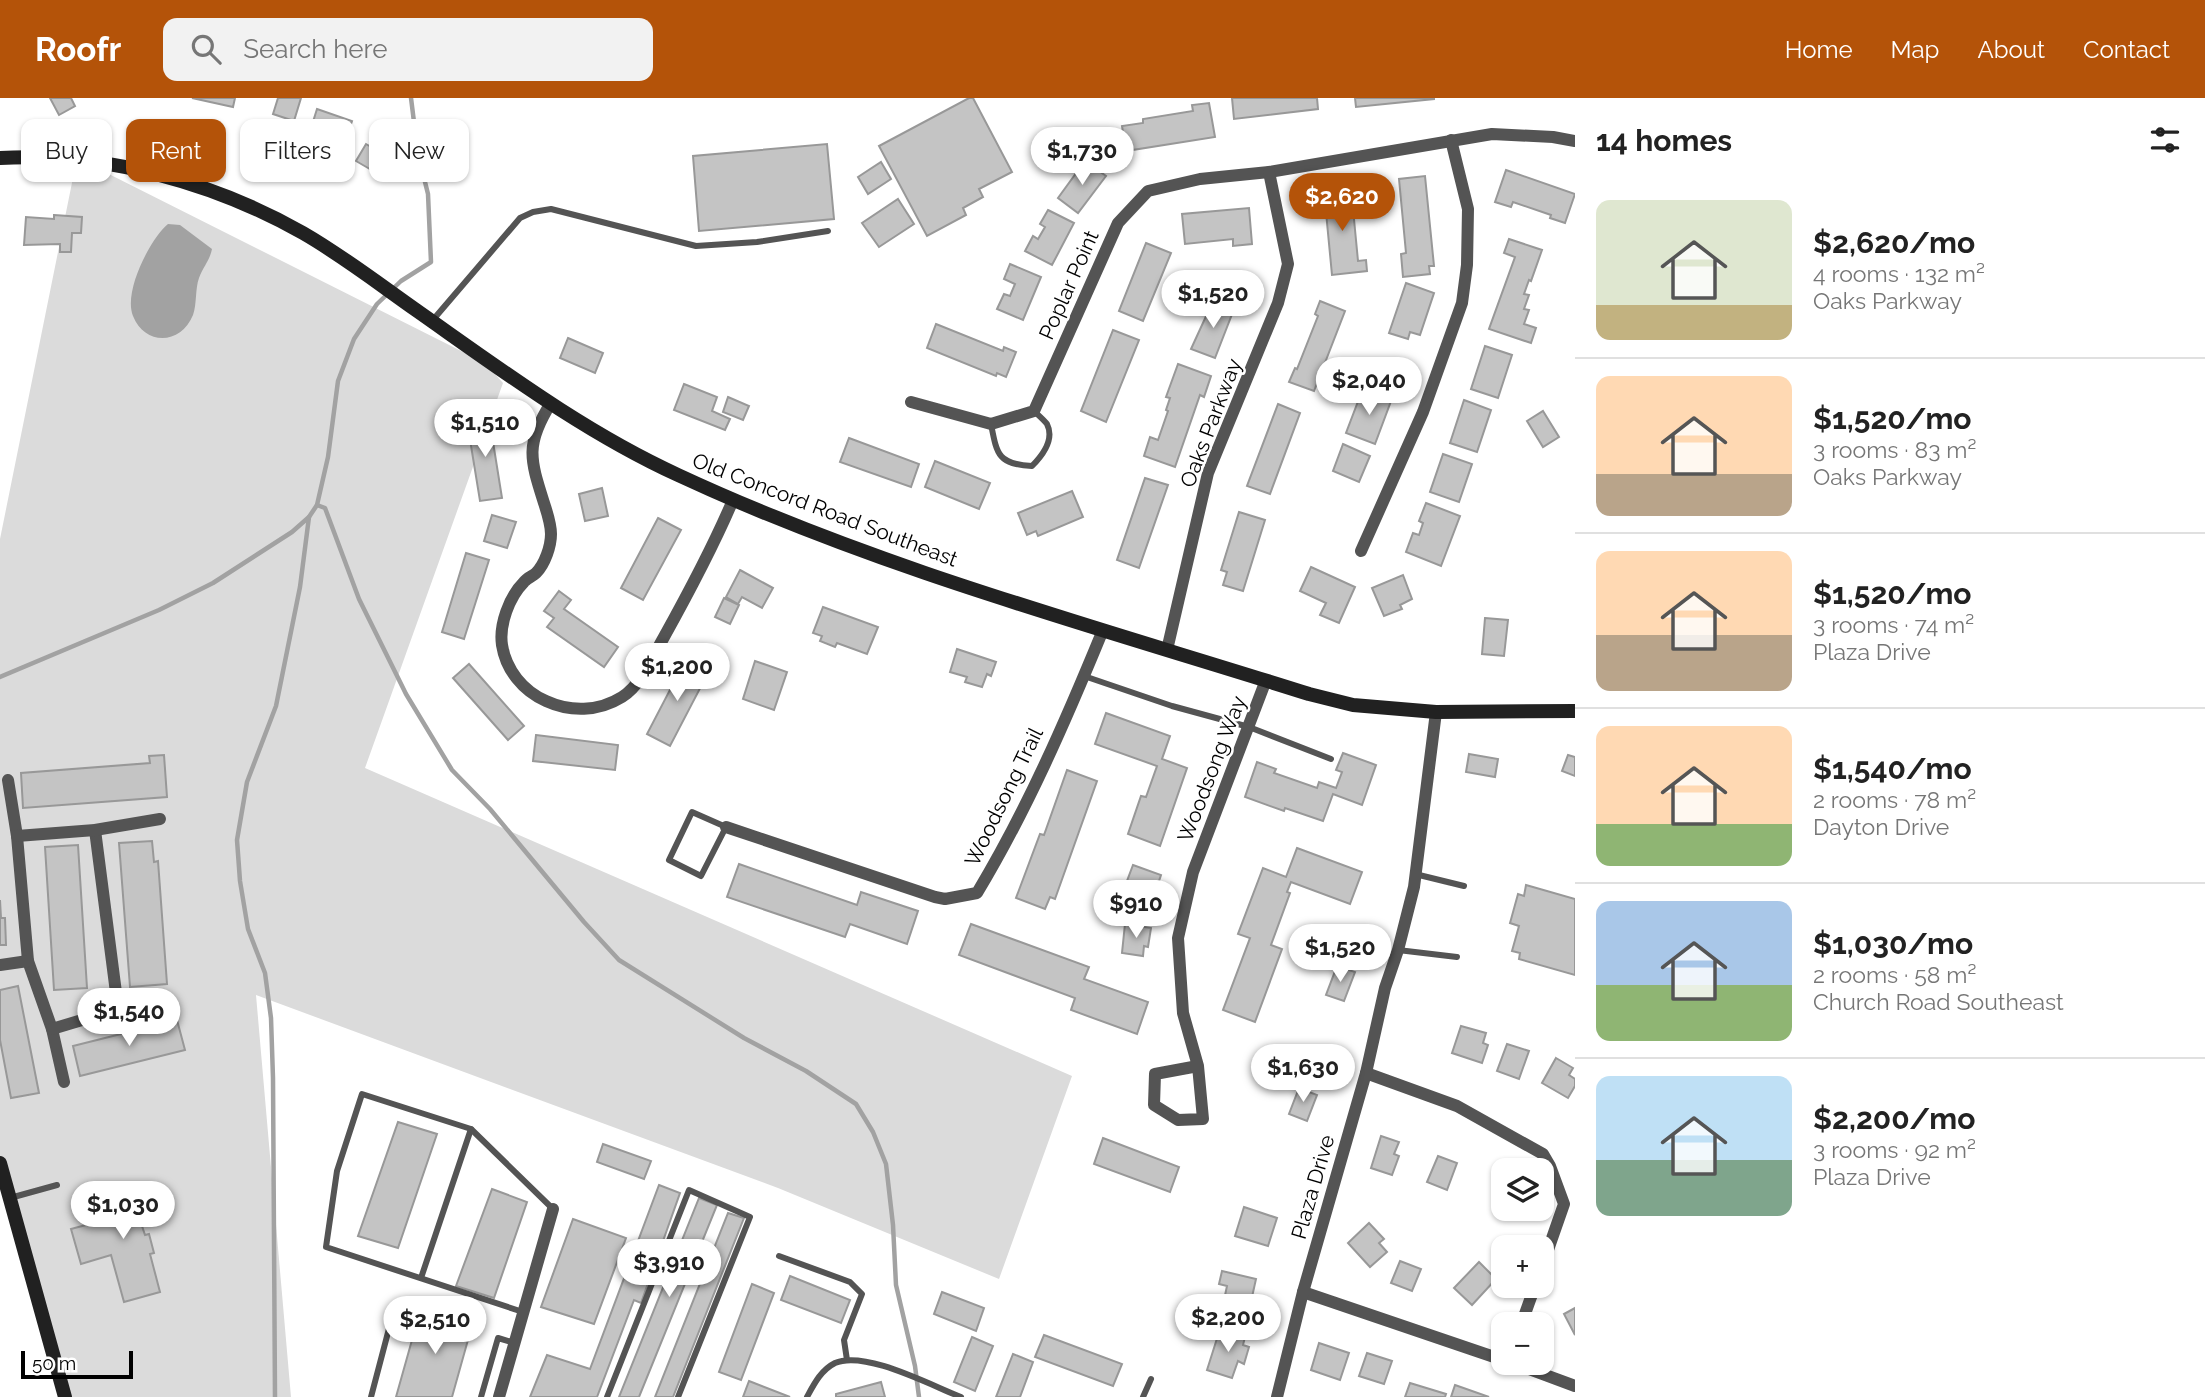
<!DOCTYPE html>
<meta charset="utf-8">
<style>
body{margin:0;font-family:Raleway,sans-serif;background:#f2f2f2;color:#222;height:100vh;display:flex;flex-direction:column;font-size:26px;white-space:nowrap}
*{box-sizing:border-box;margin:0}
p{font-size:23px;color:#767676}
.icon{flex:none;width:38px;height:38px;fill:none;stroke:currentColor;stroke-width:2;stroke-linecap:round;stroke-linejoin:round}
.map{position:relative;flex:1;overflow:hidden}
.sheet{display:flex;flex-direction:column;background:#fff;width:630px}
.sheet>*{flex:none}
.banner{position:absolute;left:21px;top:21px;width:665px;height:63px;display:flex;gap:14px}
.fabs{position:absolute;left:1491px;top:1060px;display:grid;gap:14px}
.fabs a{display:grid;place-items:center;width:63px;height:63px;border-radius:14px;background:#fff;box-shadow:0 2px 5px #0004;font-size:35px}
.scale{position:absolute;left:21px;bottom:18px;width:112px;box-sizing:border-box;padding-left:7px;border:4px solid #000;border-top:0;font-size:19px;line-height:24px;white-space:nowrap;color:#000;-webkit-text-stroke:5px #fff;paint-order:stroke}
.price{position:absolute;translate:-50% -60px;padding:0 16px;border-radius:24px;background:#fff;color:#222;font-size:23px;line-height:46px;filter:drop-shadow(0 2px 4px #0008)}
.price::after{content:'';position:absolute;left:50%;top:42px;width:21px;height:16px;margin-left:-10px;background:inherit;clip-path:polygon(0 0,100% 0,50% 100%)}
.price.selected{background:#b45309;color:#fff}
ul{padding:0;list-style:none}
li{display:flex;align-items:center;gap:21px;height:175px;padding:0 21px}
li+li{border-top:2px solid #e0e0e0}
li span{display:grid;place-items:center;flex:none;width:196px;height:140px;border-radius:14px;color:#555}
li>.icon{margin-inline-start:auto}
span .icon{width:84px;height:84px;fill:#fffc;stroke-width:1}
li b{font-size:30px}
h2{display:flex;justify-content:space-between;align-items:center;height:84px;padding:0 21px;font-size:30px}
.pill{padding:0 24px;border-radius:14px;background:#fff;box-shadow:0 2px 5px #0004;font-size:24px;line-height:63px}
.pill.selected{background:#b45309;color:#fff}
header{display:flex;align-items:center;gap:42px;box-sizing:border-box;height:98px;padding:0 35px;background:#b45309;color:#fff}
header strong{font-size:33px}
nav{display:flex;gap:38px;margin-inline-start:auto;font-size:24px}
.search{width:490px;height:63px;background:#f2f2f2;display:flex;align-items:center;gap:18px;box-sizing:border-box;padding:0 24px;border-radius:14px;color:#767676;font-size:26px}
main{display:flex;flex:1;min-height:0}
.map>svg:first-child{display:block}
.green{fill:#dbdbdb}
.water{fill:#a2a2a2}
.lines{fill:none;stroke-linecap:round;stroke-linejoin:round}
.stream{stroke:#a2a2a2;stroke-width:4.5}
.building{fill:#c4c4c4;stroke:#989898;stroke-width:2}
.lane{stroke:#545454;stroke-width:6}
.street{stroke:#545454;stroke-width:12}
.secondary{stroke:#212121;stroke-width:14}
.labels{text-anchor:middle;stroke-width:5;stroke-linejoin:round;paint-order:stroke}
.street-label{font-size:21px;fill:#000;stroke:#fff}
</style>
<header>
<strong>Roofr</strong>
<div class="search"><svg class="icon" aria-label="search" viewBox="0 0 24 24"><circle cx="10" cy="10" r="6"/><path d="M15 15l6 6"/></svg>Search here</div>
<nav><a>Home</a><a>Map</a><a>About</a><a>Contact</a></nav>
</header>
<main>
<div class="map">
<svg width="1575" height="1299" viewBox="0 0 1575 1299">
<rect width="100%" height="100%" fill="#fff"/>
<path class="green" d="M77 60 485 265 503 285 365 670 1072 978 999 1181 778 1090 256 897 291 1299H59L0 1072V441Z"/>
<path class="water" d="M168 126 180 127 212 151C210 162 203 169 199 180 195 191 197 206 193 217 181 247 145 248 133 218 123 194 150 141 168 126Z"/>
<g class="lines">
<g class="stream">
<path d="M317 407 325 410 359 501 406 596 452 672 490 711 584 824 619 862 744 940 806 973 856 1006 873 1034 886 1066 893 1127 896 1187 915 1268 919 1299"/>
<path d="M0 579 159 512 213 485 292 434 309 419 317 407 328 359 338 283 354 241 377 206 401 183 431 164 428 96 418 56 411 0"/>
<path d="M275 1299 273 980 271 920 265 875 248 831 240 783 237 742 247 684 276 608 300 489 309 419"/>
</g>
</g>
<g class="building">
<path d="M50 0H71L75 8 59 17Z"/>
<path d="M192 0H235L233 9Z"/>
<path d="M278 0H301L294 23 273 16Z"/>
<path d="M969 0H973L1012 74 979 91 983 99 963 110 966 117 927 138 879 48Z"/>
<path d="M1232 0H1317L1318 11 1234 21Z"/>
<path d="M1355 0H1434V1L1356 9Z"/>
<path d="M1209 5 1215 39 1126 53 1122 28 1143 25V21L1193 13 1192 7Z"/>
<path d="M317 11 352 23 346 41 311 30Z"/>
<path d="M366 46 397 64 387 81 356 63Z"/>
<path d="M827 46 834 121 699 133 693 58Z"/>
<path d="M1085 63 1106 78 1078 115 1058 100Z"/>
<path d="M881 64 891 81 868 96 858 79Z"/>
<path d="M1506 72 1575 96 1565 125 1550 120 1551 117 1513 104 1511 109 1495 104Z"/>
<path d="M1425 78 1434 168H1429L1430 176 1403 179 1401 156 1406 155 1399 81Z"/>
<path d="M1351 90 1358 163 1366 162 1367 173 1332 177 1324 93Z"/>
<path d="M898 101 914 126 879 149 862 125Z"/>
<path d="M1249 110 1252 146 1233 148V141L1185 146 1182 116Z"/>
<path d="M1048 112 1074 125 1052 167 1025 153 1033 138 1038 141 1045 129 1040 126Z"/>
<path d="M54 117 82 119 81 135H72L71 154H60V146L24 147 26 119 54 121Z"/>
<path d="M1509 141 1542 152 1531 183 1529 182 1524 196 1529 197 1524 211 1529 212 1524 226 1536 230 1531 245 1489 231 1515 159 1504 155Z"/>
<path d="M1146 145 1171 155 1143 223 1119 213Z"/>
<path d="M1010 166 1041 179 1023 222 997 211 1004 196 1010 198 1015 186 1004 181Z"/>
<path d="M1406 185 1434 195 1420 237 1410 234 1408 241 1389 235Z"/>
<path d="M1213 203 1234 211 1215 260 1191 251Z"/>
<path d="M1320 203 1345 213 1314 293 1289 284 1295 270 1297 271 1318 218 1315 216Z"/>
<path d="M936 226 1003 253 1004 249 1016 254 1006 279 997 275 996 278 927 250Z"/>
<path d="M1113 232 1139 242 1106 324 1081 313Z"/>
<path d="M568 240 603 255 595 275 560 260Z"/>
<path d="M1485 248 1512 257 1498 300 1471 291Z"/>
<path d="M1178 266 1211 278 1204 299 1200 297 1175 369 1144 358 1150 339 1158 342 1168 313 1166 312 1170 300 1166 299Z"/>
<path d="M684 286 717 299 712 313 730 321 725 332 674 312Z"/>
<path d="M1362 293 1391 303 1375 346 1346 335Z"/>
<path d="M728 299 749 308 743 322 723 314Z"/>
<path d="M1464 302 1491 312 1477 354 1450 345Z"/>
<path d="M1278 306 1300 315 1270 396 1247 388Z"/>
<path d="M1543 313 1559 339 1543 349 1527 323Z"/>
<path d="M489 319 502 400 480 403 467 323Z"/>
<path d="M849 340 919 366 911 389 840 364Z"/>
<path d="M1343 346 1370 358 1359 384 1333 373Z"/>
<path d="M1443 356 1472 366 1459 404 1430 394Z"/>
<path d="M935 363 990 385 979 411 925 389Z"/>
<path d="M1145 380 1168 387 1139 470 1117 462Z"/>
<path d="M602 390 608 418 585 423 579 396Z"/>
<path d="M1072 393 1083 419 1038 438 1036 433 1027 437 1018 415Z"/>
<path d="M1426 405 1460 418 1441 468 1406 454 1413 435 1419 437 1423 425 1419 423Z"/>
<path d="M1239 414 1265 422 1243 493 1223 487 1227 474 1221 472Z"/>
<path d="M492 417 516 424 507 450 484 443Z"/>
<path d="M658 420 681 432 643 502 621 490Z"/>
<path d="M466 455 489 462 464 541 442 534Z"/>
<path d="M1311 469 1355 489 1339 525 1320 517 1326 505 1300 493Z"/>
<path d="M740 472 773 490 762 510 742 499 738 506 726 499Z"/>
<path d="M1403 477 1412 501 1400 507 1402 511 1384 518 1372 490Z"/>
<path d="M559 493 571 502 564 511 618 549 604 569 547 529 554 520 544 513Z"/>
<path d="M724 500 739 507 730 526 715 519Z"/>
<path d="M823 509 878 529 867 556 837 545 835 549 820 543 822 538 813 535Z"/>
<path d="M1485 520 1508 522 1504 558 1482 556Z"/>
<path d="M957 551 996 564 991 578 987 576 982 589 965 584 967 579 950 574Z"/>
<path d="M685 563 708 575 670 648 647 636Z"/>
<path d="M755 563 787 574 774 612 743 601Z"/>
<path d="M469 566 524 628 508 642 453 580Z"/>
<path d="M1106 615 1170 638 1162 661 1187 670 1160 748 1128 736 1141 698 1146 699 1157 668 1095 646Z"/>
<path d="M536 637 618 647 615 672 533 663Z"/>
<path d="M1343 655 1376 667 1362 707 1333 696 1323 723 1285 710 1284 713 1245 699 1257 664 1276 671 1274 675 1317 690 1319 684 1336 690 1342 674 1336 672Z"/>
<path d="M1469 656 1498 661 1495 679 1466 674Z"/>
<path d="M164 657 167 699 23 710 21 675 150 665 149 658Z"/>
<path d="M1568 657 1575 659V678L1562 673Z"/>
<path d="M1067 672 1097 683 1055 801 1050 799 1045 811 1016 800 1040 736 1044 737Z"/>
<path d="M152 743 154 764 158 763 167 886 130 889 119 745Z"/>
<path d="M78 747 87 890 54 892 45 749Z"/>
<path d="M1297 750 1362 774 1350 806 1291 784 1287 794 1290 795 1271 847 1282 851 1255 924 1223 912 1250 840 1238 836 1263 770 1286 779Z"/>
<path d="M739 766 857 807 861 794 918 813 907 846 850 826 845 839 727 799Z"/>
<path d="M1133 767 1161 777 1153 801 1124 791Z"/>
<path d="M1526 787 1575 801V877L1519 861 1520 855 1512 853 1519 828 1510 825 1518 796 1524 798Z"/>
<path d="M0 802 1 820H5L6 847H0Z"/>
<path d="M971 826 1089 869 1084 881 1148 904 1137 936 1071 912 1075 900 959 857Z"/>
<path d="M1125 826 1151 830 1148 849 1144 848 1143 858 1122 855Z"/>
<path d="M1337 868 1355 874 1344 903 1326 897Z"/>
<path d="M18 888 39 995 11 1000 0 942V892Z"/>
<path d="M177 922 185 952 80 978 73 948Z"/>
<path d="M1461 928 1486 935 1483 945 1488 947 1482 965 1452 955Z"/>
<path d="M1507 946 1529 953 1519 981 1497 973Z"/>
<path d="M1556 960 1573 970 1569 977 1575 981V988L1568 1000 1542 985Z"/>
<path d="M1299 990 1317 997 1307 1023 1289 1016Z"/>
<path d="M398 1024 437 1036 398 1150 358 1138Z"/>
<path d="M1381 1038 1399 1044 1394 1056 1399 1058 1392 1077 1371 1070Z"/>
<path d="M1103 1040 1179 1069 1170 1094 1094 1066Z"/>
<path d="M603 1046 651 1063 644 1081 597 1064Z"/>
<path d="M1438 1058 1457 1065 1447 1092 1427 1084Z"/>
<path d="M153 1087 159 1113 139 1119 145 1137 149 1136 154 1155 150 1156 160 1194 124 1204 111 1157 81 1166 71 1131 101 1123 97 1106 106 1104 103 1095 120 1091 122 1096Z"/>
<path d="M659 1087 680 1095 641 1205 634 1202 597 1299H530L547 1257 590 1271Z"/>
<path d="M492 1091 527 1104 494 1200 456 1188Z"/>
<path d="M699 1100 717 1107 639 1299H619Z"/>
<path d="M1244 1109 1277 1120 1268 1148 1235 1138Z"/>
<path d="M728 1115 744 1120 673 1299H655Z"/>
<path d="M573 1121 626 1140 594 1226 541 1209Z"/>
<path d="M1369 1125 1384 1141 1379 1145 1387 1154 1370 1169 1348 1145Z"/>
<path d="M1400 1163 1421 1171 1412 1193 1391 1185Z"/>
<path d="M1479 1164 1496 1181 1472 1207 1454 1190Z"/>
<path d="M1222 1173 1256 1181 1250 1208 1224 1202 1227 1188 1219 1186Z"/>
<path d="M790 1178 850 1202 841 1225 781 1202Z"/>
<path d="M752 1186 774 1195 741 1282 719 1274Z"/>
<path d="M942 1194 984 1210 976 1233 934 1216Z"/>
<path d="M421 1210 473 1224 452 1299H396Z"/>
<path d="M1575 1210V1237L1564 1216Z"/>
<path d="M1220 1231 1245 1239 1243 1247 1249 1249 1244 1266 1238 1263 1232 1280 1207 1272Z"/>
<path d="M1044 1237 1122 1266 1113 1288 1035 1259Z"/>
<path d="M972 1239 993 1248 975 1293 954 1284Z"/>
<path d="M1319 1245 1349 1255 1340 1282 1311 1272Z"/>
<path d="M1367 1255 1392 1263 1384 1286 1359 1278Z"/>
<path d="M1013 1256 1033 1264 1020 1299H996Z"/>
<path d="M749 1283 790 1299H743Z"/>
<path d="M881 1284 885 1299H836V1296Z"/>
<path d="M1410 1285 1446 1296 1445 1299H1405Z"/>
<path d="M1455 1287 1489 1299H1451Z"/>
</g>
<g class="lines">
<g class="lane">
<path d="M432 223 520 120 533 114 551 111 696 148 757 144 828 133"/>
<path d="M991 326C997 357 998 366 1032 368 1042 358 1055 342 1047 326 1044 322 1038 317 1034 313"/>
<path d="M1084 578 1172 608 1249 629 1331 661"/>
<path d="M692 714 726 729 701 778 669 762Z"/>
<path d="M1415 776 1464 788"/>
<path d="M1398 852 1457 859"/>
<path d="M10 1100 57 1087"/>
<path d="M779 1158 850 1184 862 1196 844 1242 847 1262"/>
<path d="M421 1180 471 1031"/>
<path d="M523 1214 326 1149 337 1073 362 996 471 1031 553 1111"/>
<path d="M371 1299 391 1223"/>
<path d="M481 1299 498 1240 515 1245"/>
<path d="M607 1299 689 1092 750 1119 678 1299"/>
<path d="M807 1299C814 1286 821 1272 835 1265 865 1252 930 1287 961 1299"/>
<path d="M1143 1299 1151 1281"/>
</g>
<g class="street">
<path d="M911 304 991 326 1034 313 1118 125 1148 93 1200 81 1269 74 1492 36 1553 39 1575 43"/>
<path d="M551 305C525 346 530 361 544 405 547 414 551 426 551 436 551 448 545 466 536 475 533 478 527 480 524 484 509 499 499 527 502 547 506 572 523 593 546 603 570 614 598 614 622 599 642 586 652 560 664 539 689 494 713 449 733 402"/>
<path d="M1361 453 1423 314 1462 205 1467 167 1468 111 1451 42"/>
<path d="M1167 552 1208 375 1278 205 1288 166 1269 74"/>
<path d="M8 682 17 738 28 863 52 931 64 984"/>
<path d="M726 729 935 799 945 801 977 795C1027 712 1066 622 1103 532"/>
<path d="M95 732 118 910"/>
<path d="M17 738 95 732 160 721"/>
<path d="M0 867 28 863"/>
<path d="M52 931 162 898"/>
<path d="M1198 968 1155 976 1154 1007 1178 1022 1203 1021 1198 968 1183 915 1178 840 1193 774 1266 582"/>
<path d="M1366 975 1457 1008 1543 1056 1550 1068 1564 1106 1542 1169"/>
<path d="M1303 1194 1503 1262"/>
<path d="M1521 1227 1535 1188"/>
<path d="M1513 1265 1575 1288"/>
<path d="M499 1299 553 1111"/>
<path d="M1277 1299 1303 1194 1366 975 1385 890 1398 852 1414 789 1436 614"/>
</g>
<g class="secondary">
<path d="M0 60C104 54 213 84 303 135 343 158 379 186 416 212 500 271 584 334 678 377 880 471 1097 529 1309 596L1353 607 1436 614 1575 613"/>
<path d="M0 1065 65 1299"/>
</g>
</g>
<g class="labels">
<g class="street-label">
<text transform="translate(1069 187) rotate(-66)" y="7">Poplar Point</text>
<text transform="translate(1211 325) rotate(-69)" y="7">Oaks Parkway</text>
<text transform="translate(825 412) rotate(21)" y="7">Old Concord Road Southeast</text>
<text transform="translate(1212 671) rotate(-69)" y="7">Woodsong Way</text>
<text transform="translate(1004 699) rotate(-64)" y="7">Woodsong Trail</text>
<text transform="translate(1313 1089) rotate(-74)" y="7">Plaza Drive</text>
</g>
</g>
</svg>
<div class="fabs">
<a><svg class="icon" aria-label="layers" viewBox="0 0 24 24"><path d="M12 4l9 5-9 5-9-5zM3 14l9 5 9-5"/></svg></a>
<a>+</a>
<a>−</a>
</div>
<div class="scale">50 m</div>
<b class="price" style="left:1082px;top:89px">$1,730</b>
<b class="price selected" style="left:1342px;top:135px">$2,620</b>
<b class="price" style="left:1213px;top:232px">$1,520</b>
<b class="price" style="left:1369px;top:319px">$2,040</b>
<b class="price" style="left:485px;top:361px">$1,510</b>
<b class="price" style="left:677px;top:605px">$1,200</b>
<b class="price" style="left:1136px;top:842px">$910</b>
<b class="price" style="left:1340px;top:886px">$1,520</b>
<b class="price" style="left:129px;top:950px">$1,540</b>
<b class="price" style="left:1303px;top:1006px">$1,630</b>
<b class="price" style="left:123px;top:1143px">$1,030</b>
<b class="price" style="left:669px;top:1201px">$3,910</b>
<b class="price" style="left:1228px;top:1256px">$2,200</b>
<b class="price" style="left:435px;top:1258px">$2,510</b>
<div class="banner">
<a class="pill">Buy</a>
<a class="pill selected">Rent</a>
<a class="pill">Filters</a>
<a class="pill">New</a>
</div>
</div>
<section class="sheet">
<h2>14 homes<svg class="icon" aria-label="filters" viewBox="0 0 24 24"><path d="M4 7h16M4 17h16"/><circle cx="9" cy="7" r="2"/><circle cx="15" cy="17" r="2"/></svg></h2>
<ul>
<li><span style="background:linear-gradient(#dfe7d0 75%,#c2b280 0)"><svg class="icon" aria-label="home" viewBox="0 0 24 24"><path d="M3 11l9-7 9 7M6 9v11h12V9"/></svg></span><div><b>$2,620/mo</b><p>4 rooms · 132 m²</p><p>Oaks Parkway</p></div></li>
<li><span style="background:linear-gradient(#ffd9b3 70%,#b9a48a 0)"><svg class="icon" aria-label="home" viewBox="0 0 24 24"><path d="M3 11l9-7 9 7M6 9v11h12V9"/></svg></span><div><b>$1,520/mo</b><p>3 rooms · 83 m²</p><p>Oaks Parkway</p></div></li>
<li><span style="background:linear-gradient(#ffd9b3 60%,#b9a48a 0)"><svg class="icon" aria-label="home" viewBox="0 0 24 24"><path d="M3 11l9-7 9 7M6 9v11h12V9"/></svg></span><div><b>$1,520/mo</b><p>3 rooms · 74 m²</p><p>Plaza Drive</p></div></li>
<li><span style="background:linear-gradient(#ffd9b3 70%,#8fb573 0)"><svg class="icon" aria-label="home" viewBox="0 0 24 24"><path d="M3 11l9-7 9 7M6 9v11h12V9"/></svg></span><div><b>$1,540/mo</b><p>2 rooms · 78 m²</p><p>Dayton Drive</p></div></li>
<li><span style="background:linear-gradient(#a9c7e8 60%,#8fb573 0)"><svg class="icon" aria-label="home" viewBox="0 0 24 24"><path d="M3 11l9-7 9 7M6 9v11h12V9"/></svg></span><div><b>$1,030/mo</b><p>2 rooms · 58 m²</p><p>Church Road Southeast</p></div></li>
<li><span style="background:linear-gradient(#bfe0f5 60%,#7fa58c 0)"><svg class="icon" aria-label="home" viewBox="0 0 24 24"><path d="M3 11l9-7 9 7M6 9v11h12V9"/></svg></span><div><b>$2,200/mo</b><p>3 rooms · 92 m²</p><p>Plaza Drive</p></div></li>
</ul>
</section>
</main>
